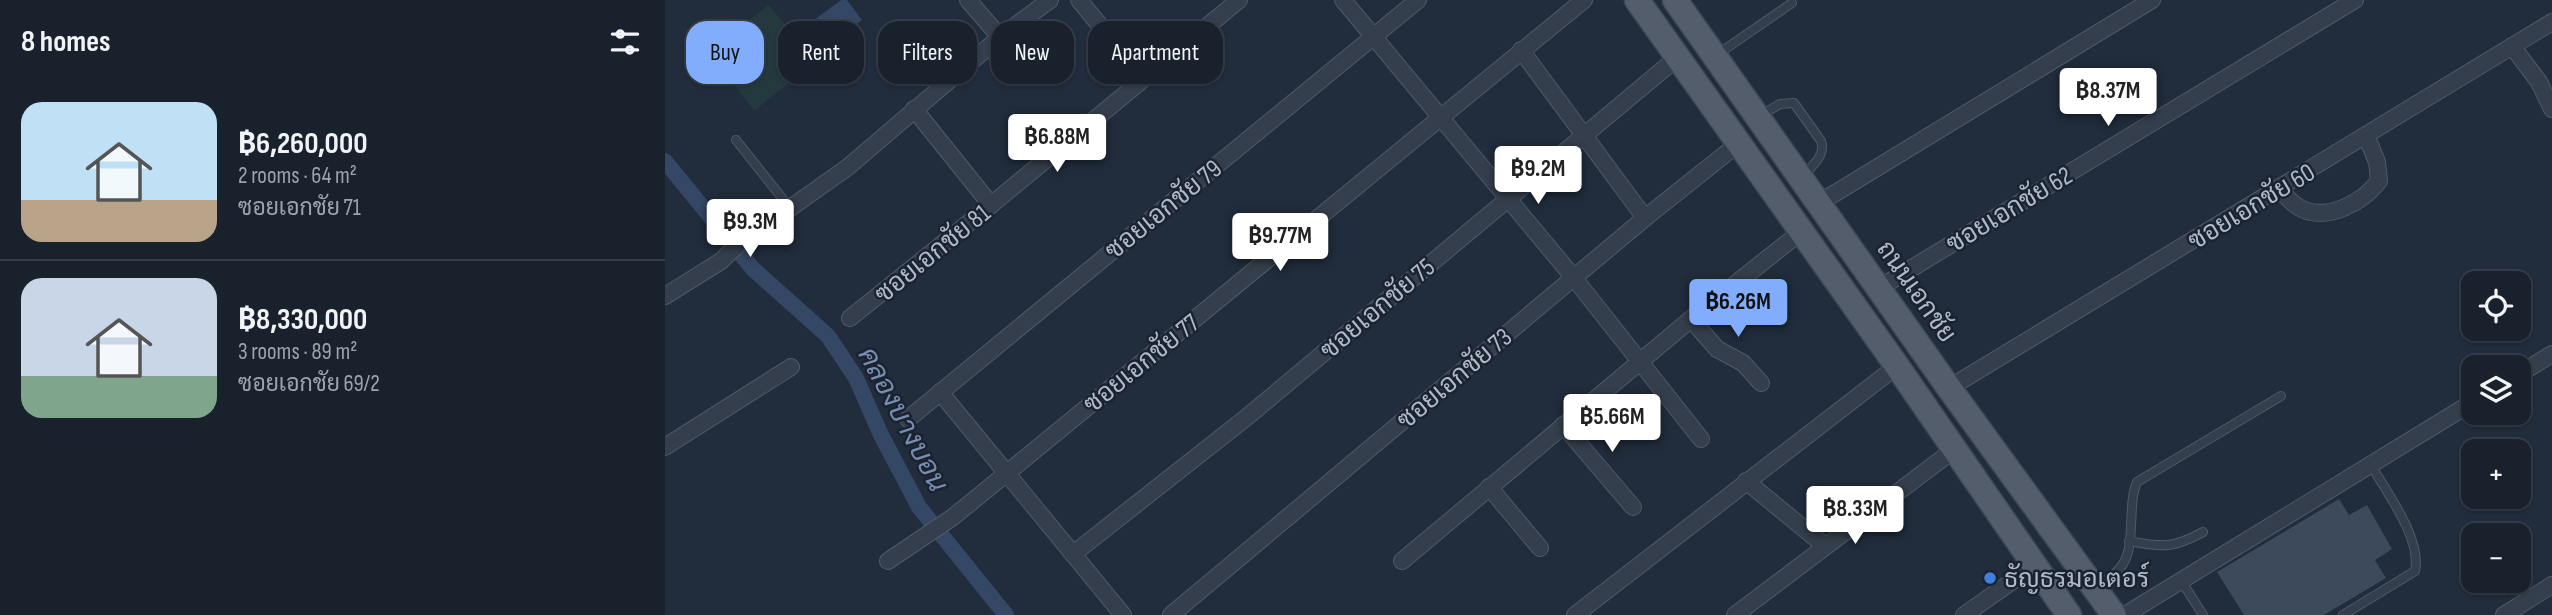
<!DOCTYPE html>
<meta charset="utf-8">
<style>
body{margin:0;font-family:"Sofia Sans Condensed",Sarabun,sans-serif;background:#222935;color:#f1f3f6;height:100vh;display:flex;flex-direction:column;font-size:26px;white-space:nowrap}
*{box-sizing:border-box;margin:0}
p{font-size:23px;color:#9fa3aa}
.icon{flex:none;width:38px;height:38px;fill:none;stroke:currentColor;stroke-width:2;stroke-linecap:round;stroke-linejoin:round}
.map{position:relative;flex:1;overflow:hidden}
.sheet{display:flex;flex-direction:column;background:#19212d;width:665px}
.sheet>*{flex:none}
.guide{position:absolute;left:21px;top:21px;width:665px;height:63px;display:flex;gap:14px}
.tools{position:absolute;left:1796px;top:271px;display:grid;gap:14px}
.tools a{display:grid;place-items:center;width:70px;height:70px;border-radius:14px;background:#19212d;box-shadow:0 2px 5px #0004,0 0 0 2px #373e49;font-size:35px}
.price{position:absolute;translate:-50% -60px;padding:0 16px;border-radius:7px;background:#fff;color:#222;font-size:23px;line-height:46px;filter:drop-shadow(0 2px 4px #0008)}
.price::after{content:'';position:absolute;left:50%;top:42px;width:21px;height:16px;margin-left:-10px;background:inherit;clip-path:polygon(0 0,100% 0,50% 100%)}
.price.active{background:#82adfc;color:#111}
ul{padding:0;list-style:none}
li{display:flex;align-items:center;gap:21px;height:175px;padding:0 21px}
li+li{border-top:2px solid #373e49}
li span{display:grid;place-items:center;flex:none;width:196px;height:140px;border-radius:21px;color:#555}
li>.icon{margin-inline-start:auto}
span .icon{width:84px;height:84px;fill:#fffc;stroke-width:1}
li b{font-size:30px}
h2{display:flex;justify-content:space-between;align-items:center;height:84px;padding:0 21px;font-size:30px}
.pill{padding:0 24px;border-radius:21px;background:#19212d;box-shadow:0 2px 5px #0004,0 0 0 2px #373e49;font-size:24px;line-height:63px}
.pill.active{background:#82adfc;color:#111}
main{display:flex;flex:1;min-height:0}
.map>svg:first-child{display:block}
.green{fill:#23393d}
.water{fill:#344764}
.lines{fill:none;stroke-linecap:round;stroke-linejoin:round}
.canal{stroke:#344764;stroke-width:16}
.building{fill:#3d4a5b}
.lane-casing{stroke:#515967;stroke-width:10}
.street-casing{stroke:#515967;stroke-width:18}
.primary-casing{stroke:#3f4755;stroke-width:27}
.lane{stroke:#353e4c;stroke-width:8}
.street{stroke:#353e4c;stroke-width:16}
.primary{stroke:#535d6c;stroke-width:24}
.shop-dot{fill:#3f7fe0;stroke:#1b2331;stroke-width:2.5}
.labels{text-anchor:middle;stroke-width:5;stroke-linejoin:round;paint-order:stroke}
.street-label{font-size:26px;fill:#b1b9c8;stroke:#1b2331}
.poi-label{font-size:26px;fill:#b1b9c8;stroke:#1b2331;text-anchor:start}
.water-label{font-size:28px;font-style:italic;fill:#778eb1;stroke:#1b2331}
</style>
<main>
<section class="sheet">
<h2>8 homes<svg class="icon" aria-label="filters" viewBox="0 0 24 24"><path d="M4 7h16M4 17h16"/><circle cx="9" cy="7" r="2"/><circle cx="15" cy="17" r="2"/></svg></h2>
<ul>
<li><span style="background:linear-gradient(#bfe0f5 70%,#b9a48a 0)"><svg class="icon" aria-label="home" viewBox="0 0 24 24"><path d="M3 11l9-7 9 7M6 9v11h12V9"/></svg></span><div><b>฿6,260,000</b><p>2 rooms · 64 m²</p><p>ซอยเอกชัย 71</p></div></li>
<li><span style="background:linear-gradient(#c9d6e8 70%,#7fa58c 0)"><svg class="icon" aria-label="home" viewBox="0 0 24 24"><path d="M3 11l9-7 9 7M6 9v11h12V9"/></svg></span><div><b>฿8,330,000</b><p>3 rooms · 89 m²</p><p>ซอยเอกชัย 69/2</p></div></li>
</ul>
</section>
<div class="map">
<svg width="1887" height="615" viewBox="0 0 1887 615">
<rect width="100%" height="100%" fill="#212c3c"/>
<path class="green" d="M104 5 150 62 89 111 43 51Z"/>
<path class="water" d="M176 0H182L197 20 154 52 137 29Z"/>
<g class="lines">
<path class="canal" d="M0 161 88 269 163 336 191 378 216 435 254 507 341 615"/>
</g>
<path class="building" d="M1674 499 1684 515 1702 505 1727 549 1710 560 1721 578 1659 615H1579L1552 572Z"/>
<g class="lines">
<defs>
<g id="lane">
<path d="M1053 54 1127 3"/>
<path d="M1096 115 1115 104 1129 103 1156 141C1161 155 1148 165 1139 175"/>
<path d="M71 140 125 208"/>
<path d="M1464 541C1498 547 1507 549 1538 532"/>
<path d="M1517 582 1538 615"/>
<path d="M1431 586C1439 581 1448 576 1454 569 1473 550 1461 507 1472 482L1616 396"/>
<path d="M1678 615 1750 571C1757 539 1722 493 1706 465"/>
</g>
<g id="street">
<path d="M303 0 335 37"/>
<path d="M414 0 478 78"/>
<path d="M678 0 909 278 1036 439"/>
<path d="M1847 46 1874 82 1887 109"/>
<path d="M856 50 980 218"/>
<path d="M249 109 326 205"/>
<path d="M1614 189C1620 195 1627 204 1635 208 1662 222 1697 203 1714 181L1712 162 1701 135"/>
<path d="M1154 203 1487 0"/>
<path d="M1214 288 1690 0"/>
<path d="M0 296 56 261 88 230 114 216 183 167 335 37 385 0"/>
<path d="M185 318 326 205 574 0"/>
<path d="M1026 319 1052 349 1078 363 1096 383"/>
<path d="M1853 375 1887 354"/>
<path d="M1284 388 1887 22"/>
<path d="M275 392 458 615"/>
<path d="M243 419 753 0"/>
<path d="M898 425 968 507"/>
<path d="M0 447 126 367"/>
<path d="M1081 481 1160 546"/>
<path d="M824 487 875 548"/>
<path d="M408 554 582 417 1013 57"/>
<path d="M223 561 288 517 342 473 919 0"/>
<path d="M737 561 1026 319 1137 231"/>
<path d="M506 615 980 218 1074 143"/>
<path d="M910 615 1232 366"/>
<path d="M1070 615 1290 449"/>
<path d="M1299 615 1369 566"/>
<path d="M1460 615 1808 402"/>
<path d="M1839 615 1887 585"/>
</g>
<g id="primary">
<path d="M972 0 1232 366 1404 615"/>
<path d="M1010 0 1284 388 1449 615"/>
</g>
</defs>
<use href="#lane" class="lane-casing"/>
<use href="#street" class="street-casing"/>
<use href="#primary" class="primary-casing"/>
<use href="#lane" class="lane"/>
<use href="#street" class="street"/>
<use href="#primary" class="primary"/>
</g>
<circle class="shop-dot" cx="1325" cy="578" r="7"/>
<g class="labels">
<g class="street-label">
<text transform="translate(1586 206) rotate(-31)" y="9">ซอยเอกชัย 60</text>
<text transform="translate(498 209) rotate(-39)" y="9">ซอยเอกชัย 79</text>
<text transform="translate(1344 209) rotate(-31)" y="9">ซอยเอกชัย 62</text>
<text transform="translate(267 253) rotate(-39)" y="9">ซอยเอกชัย 81</text>
<text transform="translate(1252 291) rotate(55)" y="9">ถนนเอกชัย</text>
<text transform="translate(712 308) rotate(-40)" y="9">ซอยเอกชัย 75</text>
<text transform="translate(476 363) rotate(-39)" y="9">ซอยเอกชัย 77</text>
<text transform="translate(789 378) rotate(-40)" y="9">ซอยเอกชัย 73</text>
</g>
<g class="poi-label">
<text x="1339" y="587">ธัญธรมอเตอร์</text>
</g>
<g class="water-label">
<text transform="translate(239 419) rotate(62)" y="10">คลองบางบอน</text>
</g>
</g>
</svg>
<div class="tools">
<a><svg class="icon" aria-label="locate" viewBox="0 0 24 24"><circle cx="12" cy="12" r="6"/><path d="M12 2v4M12 18v4M2 12h4M18 12h4"/></svg></a>
<a><svg class="icon" aria-label="layers" viewBox="0 0 24 24"><path d="M12 4l9 5-9 5-9-5zM3 14l9 5 9-5"/></svg></a>
<a>+</a>
<a>−</a>
</div>
<b class="price" style="left:1443px;top:128px">฿8.37M</b>
<b class="price" style="left:392px;top:174px">฿6.88M</b>
<b class="price" style="left:873px;top:206px">฿9.2M</b>
<b class="price" style="left:85px;top:259px">฿9.3M</b>
<b class="price" style="left:615px;top:273px">฿9.77M</b>
<b class="price active" style="left:1073px;top:339px">฿6.26M</b>
<b class="price" style="left:947px;top:454px">฿5.66M</b>
<b class="price" style="left:1190px;top:546px">฿8.33M</b>
<div class="guide">
<a class="pill active">Buy</a>
<a class="pill">Rent</a>
<a class="pill">Filters</a>
<a class="pill">New</a>
<a class="pill">Apartment</a>
</div>
</div>
</main>
